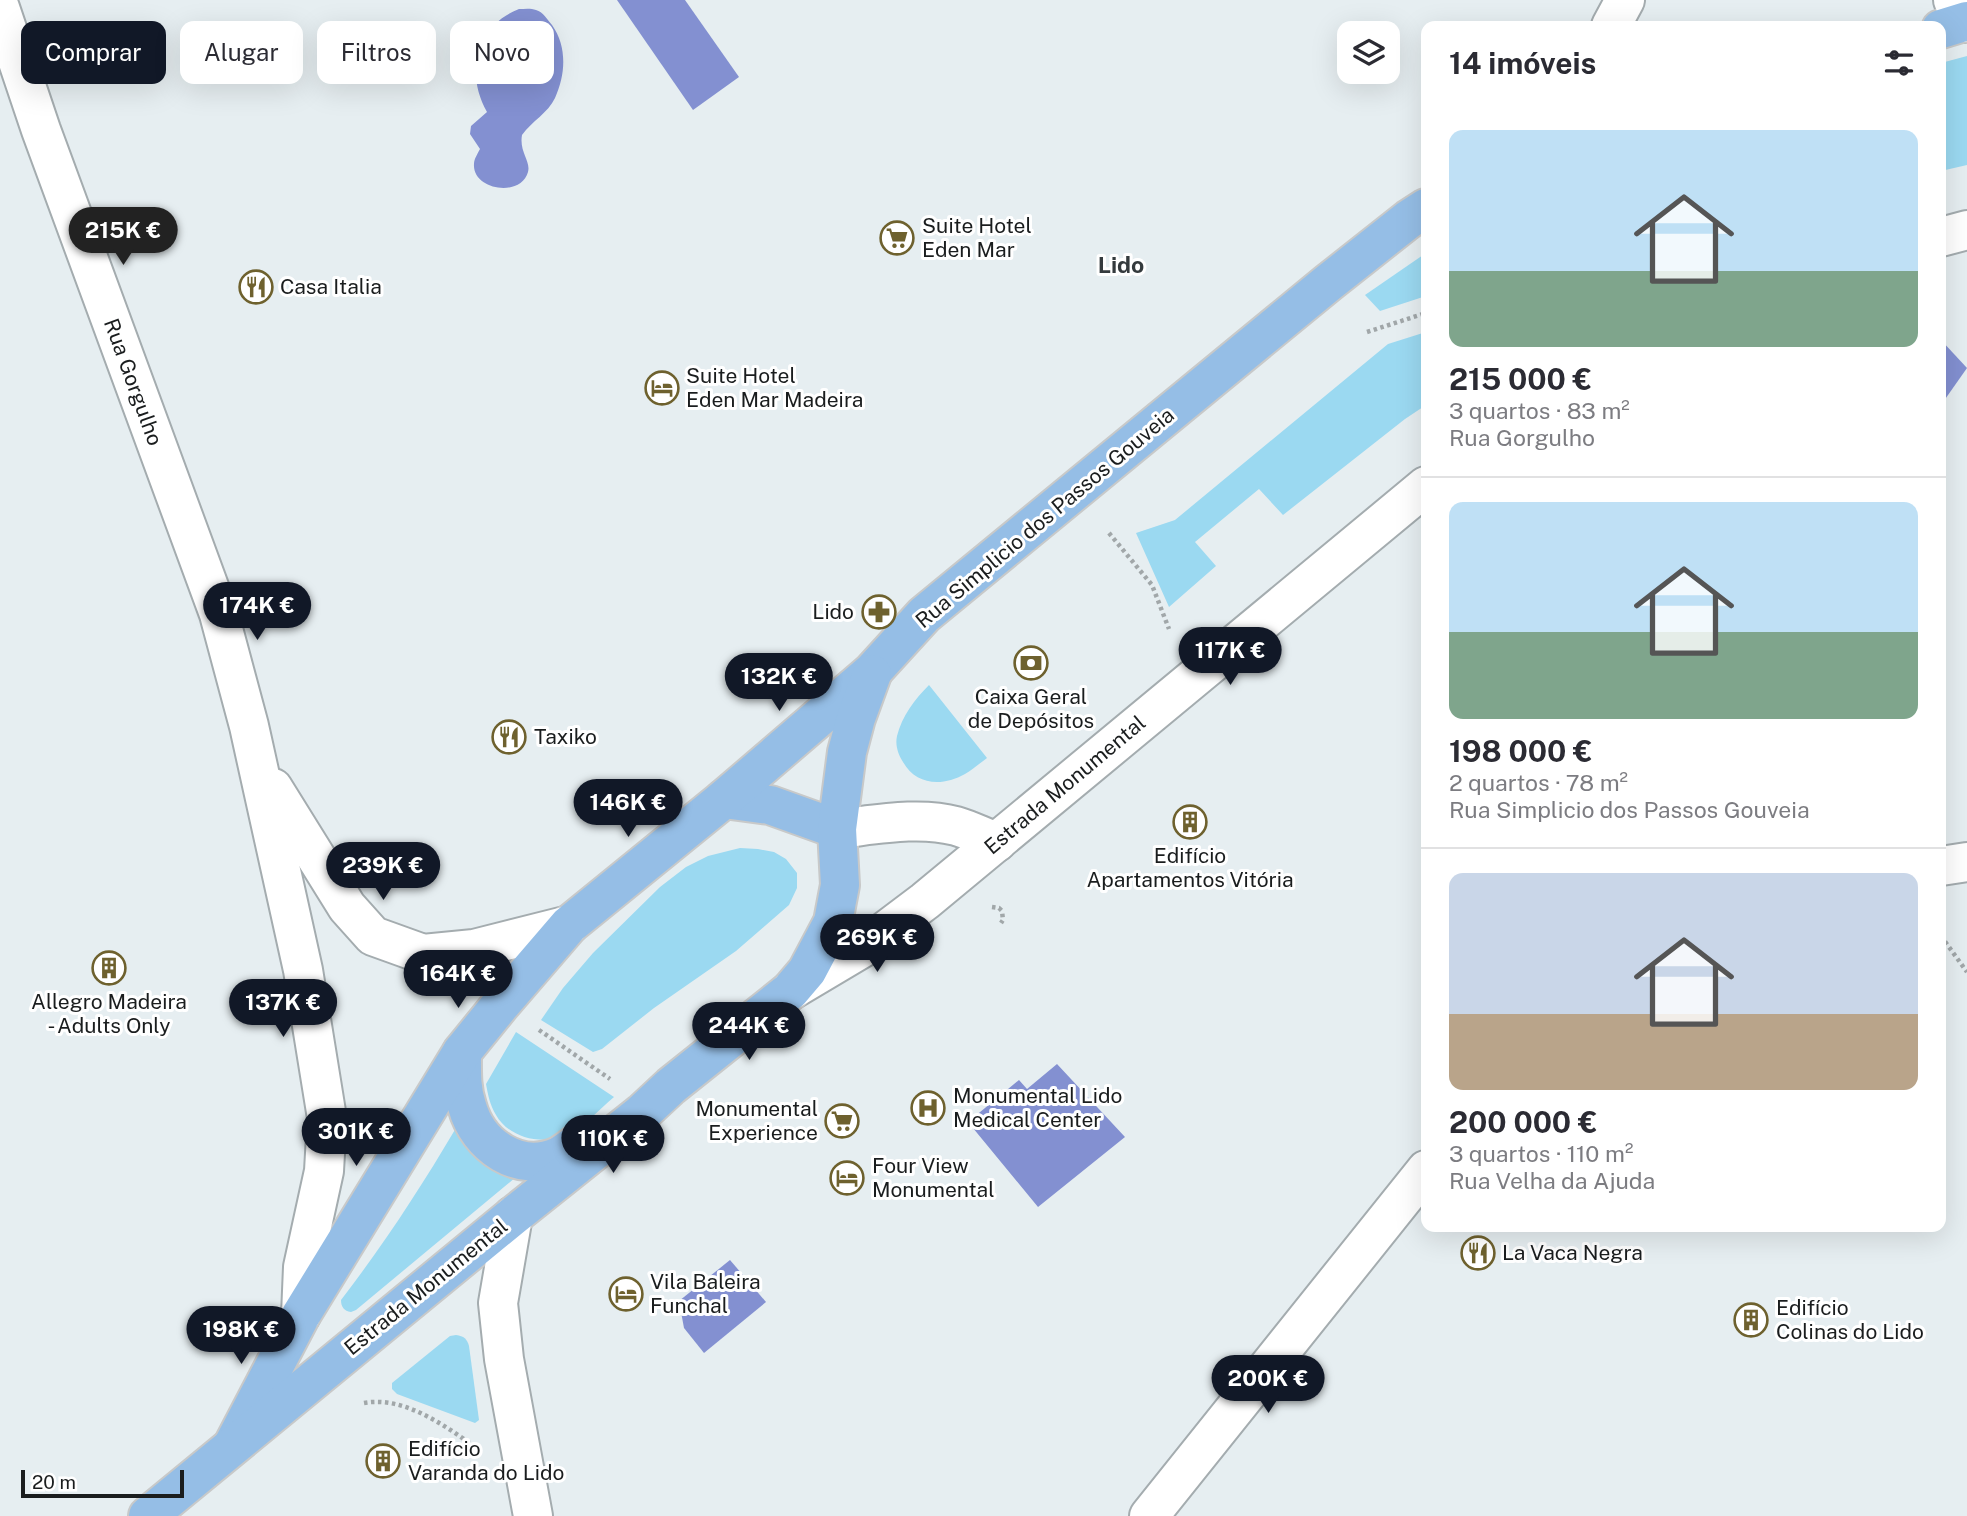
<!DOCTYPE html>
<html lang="pt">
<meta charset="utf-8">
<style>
body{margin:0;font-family:"Public Sans",sans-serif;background:#f7f7f7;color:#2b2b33;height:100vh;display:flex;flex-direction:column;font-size:26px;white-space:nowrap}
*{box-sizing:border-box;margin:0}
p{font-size:23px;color:#7c7c81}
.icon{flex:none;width:38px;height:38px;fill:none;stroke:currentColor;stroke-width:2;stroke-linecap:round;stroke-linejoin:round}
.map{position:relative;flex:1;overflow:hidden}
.panel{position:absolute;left:1421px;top:21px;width:525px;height:1211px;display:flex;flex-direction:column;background:#fff;border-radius:14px;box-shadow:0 7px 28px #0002}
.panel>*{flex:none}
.top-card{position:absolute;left:21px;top:21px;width:665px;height:63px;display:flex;gap:14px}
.buttons{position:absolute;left:1337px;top:21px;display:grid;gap:14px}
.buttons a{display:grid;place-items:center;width:63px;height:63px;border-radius:14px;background:#fff;box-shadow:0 7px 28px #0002;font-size:35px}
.scale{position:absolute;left:21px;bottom:18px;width:163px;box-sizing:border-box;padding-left:7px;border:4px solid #1a1d1e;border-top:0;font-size:19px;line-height:24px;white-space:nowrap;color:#1a1d1e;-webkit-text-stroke:5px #fff;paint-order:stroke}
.price{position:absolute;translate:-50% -60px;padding:0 16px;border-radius:24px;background:#111827;color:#fff;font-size:23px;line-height:46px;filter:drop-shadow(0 2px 4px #0008)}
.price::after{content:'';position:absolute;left:50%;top:42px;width:21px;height:16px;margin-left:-10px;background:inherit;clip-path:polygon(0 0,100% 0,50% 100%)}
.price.on{background:#222;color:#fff}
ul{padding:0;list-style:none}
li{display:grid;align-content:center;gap:14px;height:371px;padding:0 28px}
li+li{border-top:2px solid #e1e1e2}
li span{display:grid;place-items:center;height:217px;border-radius:14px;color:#555}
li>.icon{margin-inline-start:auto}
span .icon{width:126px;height:126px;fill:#fffc;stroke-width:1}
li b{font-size:30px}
h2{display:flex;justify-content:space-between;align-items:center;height:84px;padding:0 28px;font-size:30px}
.chip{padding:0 24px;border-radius:14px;background:#fff;box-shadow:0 7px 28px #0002;font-size:24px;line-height:63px}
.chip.on{background:#111827;color:#fff}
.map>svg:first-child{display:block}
.green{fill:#9bd9f1}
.water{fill:#8390d1}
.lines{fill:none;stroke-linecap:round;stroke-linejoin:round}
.minor-casing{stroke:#a4acaf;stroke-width:42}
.major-casing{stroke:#c8c9c9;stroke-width:42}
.path{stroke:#a1a7a9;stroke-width:4.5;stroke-dasharray:3.5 3.5;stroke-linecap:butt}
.minor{stroke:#fff;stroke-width:38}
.major{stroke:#95bee6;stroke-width:38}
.labels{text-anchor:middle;stroke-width:6;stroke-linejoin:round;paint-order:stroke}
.poi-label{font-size:21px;fill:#1a1d1e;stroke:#fff;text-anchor:start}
.street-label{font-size:21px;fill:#1a1d1e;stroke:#fff}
.neighbourhood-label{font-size:23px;font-weight:bold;fill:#343a3d;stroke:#fff}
</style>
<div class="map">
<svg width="1967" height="1516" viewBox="0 0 1967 1516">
<rect width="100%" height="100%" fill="#e6eef1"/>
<g class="green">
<path d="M1967 56V165L1941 171V63Z"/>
<path d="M1426 253V296L1380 311 1365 295Z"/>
<path d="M1426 332V405L1405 419 1283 515 1259 489 1195 542 1216 566 1169 607 1136 533 1175 520 1388 344Z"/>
<path d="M929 685 987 758C980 763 972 770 965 774 942 787 916 785 903 762 898 754 895 745 897 736 902 716 915 699 929 685Z"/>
<path d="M740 848 758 849 774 852 786 859 797 873V888L789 905 736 951 654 1008 602 1049 593 1052 541 1020 563 988 593 953 660 887 686 867 708 856Z"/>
<path d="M516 1032 614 1097C600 1109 587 1123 572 1132 548 1147 510 1140 496 1115 490 1105 488 1095 486 1084Z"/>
<path d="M456 1128 516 1177 356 1310 351 1312C344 1311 341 1307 341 1300 384 1244 420 1189 456 1128Z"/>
<path d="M456 1335C464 1336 467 1339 469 1346L479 1420 475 1423 397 1394 392 1389V1383L450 1336Z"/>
</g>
<g class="water">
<path d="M617 0H685L739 77 693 110Z"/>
<path d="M519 9C524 9 531 8 536 10 543 12 547 19 552 25 567 46 566 74 555 98 548 113 532 121 522 135 519 152 531 161 528 172 521 198 472 190 474 164 474 159 478 153 480 149L470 134 471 126 487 112C465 73 475 26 519 9Z"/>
<path d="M1941 340 1967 368 1941 405Z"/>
<path d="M1057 1064 1125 1137 1038 1207 968 1122 1019 1080 1027 1089Z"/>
<path d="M730 1260 766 1302 704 1353 684 1328 679 1301Z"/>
</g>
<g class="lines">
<defs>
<g id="minor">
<path d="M1953 0 1962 23"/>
<path d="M0 8 41 130 219 614 249 726 303 970 327 1118 324 1171 303 1267 301 1315"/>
<path d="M1611 26 1625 0"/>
<path d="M1941 237 1967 230"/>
<path d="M273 788 347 907 373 936 423 954 474 949 569 925"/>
<path d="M837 829C875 825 918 816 956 826 970 830 983 837 997 842"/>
<path d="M1941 866 1967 862"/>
<path d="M790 991 864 947 925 901 1426 486"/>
<path d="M513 1216 498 1303 504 1359 533 1516"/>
<path d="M1149 1516 1426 1170"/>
</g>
<g id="major">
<path d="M1941 29 1967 21"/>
<path d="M724 799 770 805 837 829"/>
<path d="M462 1052C462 1071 461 1088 467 1106 478 1146 519 1174 559 1156 568 1151 577 1143 586 1137"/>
<path d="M233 1445 301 1315 462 1052 501 1004 569 925 724 799 872 672 924 615 1328 283 1409 219 1426 208"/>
<path d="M148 1516 513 1216 642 1113 671 1086 790 991 807 971 833 922 840 885 837 829 847 752 856 718 872 674"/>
</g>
</defs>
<use href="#minor" class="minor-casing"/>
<use href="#major" class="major-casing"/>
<g class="path">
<path d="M1367 332 1426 313"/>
<path d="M1109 533 1152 585 1169 629"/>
<path d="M992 907 999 908 1002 911 1003 920 1001 923"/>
<path d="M1941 936 1967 972"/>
<path d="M539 1030 610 1079"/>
<path d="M364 1403C402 1396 441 1423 471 1444"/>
</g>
<use href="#minor" class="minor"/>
<use href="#major" class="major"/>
</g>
<defs>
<symbol id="supermarket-ring" viewBox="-11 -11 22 22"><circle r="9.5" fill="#fff" stroke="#6e612e" stroke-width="1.5"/><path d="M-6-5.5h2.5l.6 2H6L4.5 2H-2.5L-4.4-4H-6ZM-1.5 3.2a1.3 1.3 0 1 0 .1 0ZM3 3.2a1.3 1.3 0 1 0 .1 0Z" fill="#6e612e"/></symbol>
<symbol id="restaurant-ring" viewBox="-11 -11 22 22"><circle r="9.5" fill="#fff" stroke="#6e612e" stroke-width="1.5"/><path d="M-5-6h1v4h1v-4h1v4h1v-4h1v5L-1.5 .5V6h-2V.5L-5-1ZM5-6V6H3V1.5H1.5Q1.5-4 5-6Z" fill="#6e612e"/></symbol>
<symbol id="hotel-ring" viewBox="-11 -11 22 22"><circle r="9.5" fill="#fff" stroke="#6e612e" stroke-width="1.5"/><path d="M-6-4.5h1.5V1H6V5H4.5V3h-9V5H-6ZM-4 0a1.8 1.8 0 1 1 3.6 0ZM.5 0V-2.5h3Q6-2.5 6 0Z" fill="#6e612e"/></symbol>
<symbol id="pharmacy-ring" viewBox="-11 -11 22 22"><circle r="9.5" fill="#fff" stroke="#6e612e" stroke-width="1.5"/><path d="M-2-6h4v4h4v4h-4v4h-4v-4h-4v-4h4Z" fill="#6e612e"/></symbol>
<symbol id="bank-ring" viewBox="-11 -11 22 22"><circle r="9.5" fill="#fff" stroke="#6e612e" stroke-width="1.5"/><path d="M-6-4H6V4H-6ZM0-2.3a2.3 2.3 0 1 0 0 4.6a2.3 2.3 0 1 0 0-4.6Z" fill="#6e612e"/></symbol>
<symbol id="building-ring" viewBox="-11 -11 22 22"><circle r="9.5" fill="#fff" stroke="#6e612e" stroke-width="1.5"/><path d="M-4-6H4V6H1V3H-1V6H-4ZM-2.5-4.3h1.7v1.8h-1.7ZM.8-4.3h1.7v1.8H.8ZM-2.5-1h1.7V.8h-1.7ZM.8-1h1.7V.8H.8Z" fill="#6e612e"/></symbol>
<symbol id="hospital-ring" viewBox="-11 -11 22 22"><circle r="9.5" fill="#fff" stroke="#6e612e" stroke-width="1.5"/><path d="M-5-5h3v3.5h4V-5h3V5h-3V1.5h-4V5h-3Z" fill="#6e612e"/></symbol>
</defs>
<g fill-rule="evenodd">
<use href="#supermarket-ring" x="878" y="219" width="38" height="38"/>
<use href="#restaurant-ring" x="237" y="268" width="38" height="38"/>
<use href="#hotel-ring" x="643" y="369" width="38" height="38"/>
<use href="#pharmacy-ring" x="860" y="593" width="38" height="38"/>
<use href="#bank-ring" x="1012" y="644" width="38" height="38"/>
<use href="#restaurant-ring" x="490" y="718" width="38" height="38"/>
<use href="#building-ring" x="1171" y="803" width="38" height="38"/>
<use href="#building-ring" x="90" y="949" width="38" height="38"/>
<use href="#hospital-ring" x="909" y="1089" width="38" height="38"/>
<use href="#supermarket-ring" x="823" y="1102" width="38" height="38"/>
<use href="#hotel-ring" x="828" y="1159" width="38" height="38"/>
<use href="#restaurant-ring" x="1459" y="1234" width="38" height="38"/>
<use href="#hotel-ring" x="607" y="1275" width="38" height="38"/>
<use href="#building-ring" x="1732" y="1301" width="38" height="38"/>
<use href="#building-ring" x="364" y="1442" width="38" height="38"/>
</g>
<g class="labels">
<g class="poi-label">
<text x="922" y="233">Suite Hotel<tspan x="922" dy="24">Eden Mar</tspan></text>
<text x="280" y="294">Casa Italia</text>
<text x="686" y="383">Suite Hotel<tspan x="686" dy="24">Eden Mar Madeira</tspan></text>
<text x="854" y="619" text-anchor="end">Lido</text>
<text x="1031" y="704" text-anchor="middle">Caixa Geral<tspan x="1031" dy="24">de Depósitos</tspan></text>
<text x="534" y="744">Taxiko</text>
<text x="1190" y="863" text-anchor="middle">Edifício<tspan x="1190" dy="24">Apartamentos Vitória</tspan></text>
<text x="109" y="1009" text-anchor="middle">Allegro Madeira<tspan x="109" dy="24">- Adults Only</tspan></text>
<text x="953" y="1103">Monumental Lido<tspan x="953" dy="24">Medical Center</tspan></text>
<text x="818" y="1116" text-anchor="end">Monumental<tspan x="818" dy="24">Experience</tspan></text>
<text x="872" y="1173">Four View<tspan x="872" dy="24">Monumental</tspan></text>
<text x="1502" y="1260">La Vaca Negra</text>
<text x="650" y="1289">Vila Baleira<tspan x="650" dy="24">Funchal</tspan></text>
<text x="1776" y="1315">Edifício<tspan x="1776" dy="24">Colinas do Lido</tspan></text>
<text x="408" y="1456">Edifício<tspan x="408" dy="24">Varanda do Lido</tspan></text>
</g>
<g class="street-label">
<text transform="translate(133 382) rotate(70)" y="7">Rua Gorgulho</text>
<text transform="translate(1045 518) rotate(-40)" y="7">Rua Simplicio dos Passos Gouveia</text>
<text transform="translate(1065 785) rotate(-40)" y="7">Estrada Monumental</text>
<text transform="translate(426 1287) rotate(-39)" y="7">Estrada Monumental</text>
</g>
<g class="neighbourhood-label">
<text x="1121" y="273">Lido</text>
</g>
</g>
</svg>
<div class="buttons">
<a><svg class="icon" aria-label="layers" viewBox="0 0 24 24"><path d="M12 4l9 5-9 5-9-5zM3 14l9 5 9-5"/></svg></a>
</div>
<div class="scale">20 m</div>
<b class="price on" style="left:123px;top:267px">215K €</b>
<b class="price" style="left:257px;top:642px">174K €</b>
<b class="price" style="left:1230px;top:687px">117K €</b>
<b class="price" style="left:779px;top:713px">132K €</b>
<b class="price" style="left:628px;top:839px">146K €</b>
<b class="price" style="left:383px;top:902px">239K €</b>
<b class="price" style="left:877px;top:974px">269K €</b>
<b class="price" style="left:458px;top:1010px">164K €</b>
<b class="price" style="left:283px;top:1039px">137K €</b>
<b class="price" style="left:749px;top:1062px">244K €</b>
<b class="price" style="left:356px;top:1168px">301K €</b>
<b class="price" style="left:613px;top:1175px">110K €</b>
<b class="price" style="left:241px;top:1366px">198K €</b>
<b class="price" style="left:1268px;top:1415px">200K €</b>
<div class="top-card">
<a class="chip on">Comprar</a>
<a class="chip">Alugar</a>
<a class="chip">Filtros</a>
<a class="chip">Novo</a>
</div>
<section class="panel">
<h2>14 imóveis<svg class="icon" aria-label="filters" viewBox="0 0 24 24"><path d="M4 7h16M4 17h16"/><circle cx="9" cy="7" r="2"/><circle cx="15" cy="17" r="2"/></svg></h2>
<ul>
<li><span style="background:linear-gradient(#bfe0f5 65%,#7fa58c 0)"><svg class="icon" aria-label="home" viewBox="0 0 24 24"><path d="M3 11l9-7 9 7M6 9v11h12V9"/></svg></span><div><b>215 000 €</b><p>3 quartos · 83 m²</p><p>Rua Gorgulho</p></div></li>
<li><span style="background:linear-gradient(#bfe0f5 60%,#7fa58c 0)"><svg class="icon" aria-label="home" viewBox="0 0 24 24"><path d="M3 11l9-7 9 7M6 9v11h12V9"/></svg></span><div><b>198 000 €</b><p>2 quartos · 78 m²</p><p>Rua Simplicio dos Passos Gouveia</p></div></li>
<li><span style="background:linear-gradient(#c9d6e8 65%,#b9a48a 0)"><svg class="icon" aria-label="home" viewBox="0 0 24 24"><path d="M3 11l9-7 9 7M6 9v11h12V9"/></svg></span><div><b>200 000 €</b><p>3 quartos · 110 m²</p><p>Rua Velha da Ajuda</p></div></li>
</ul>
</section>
</div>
